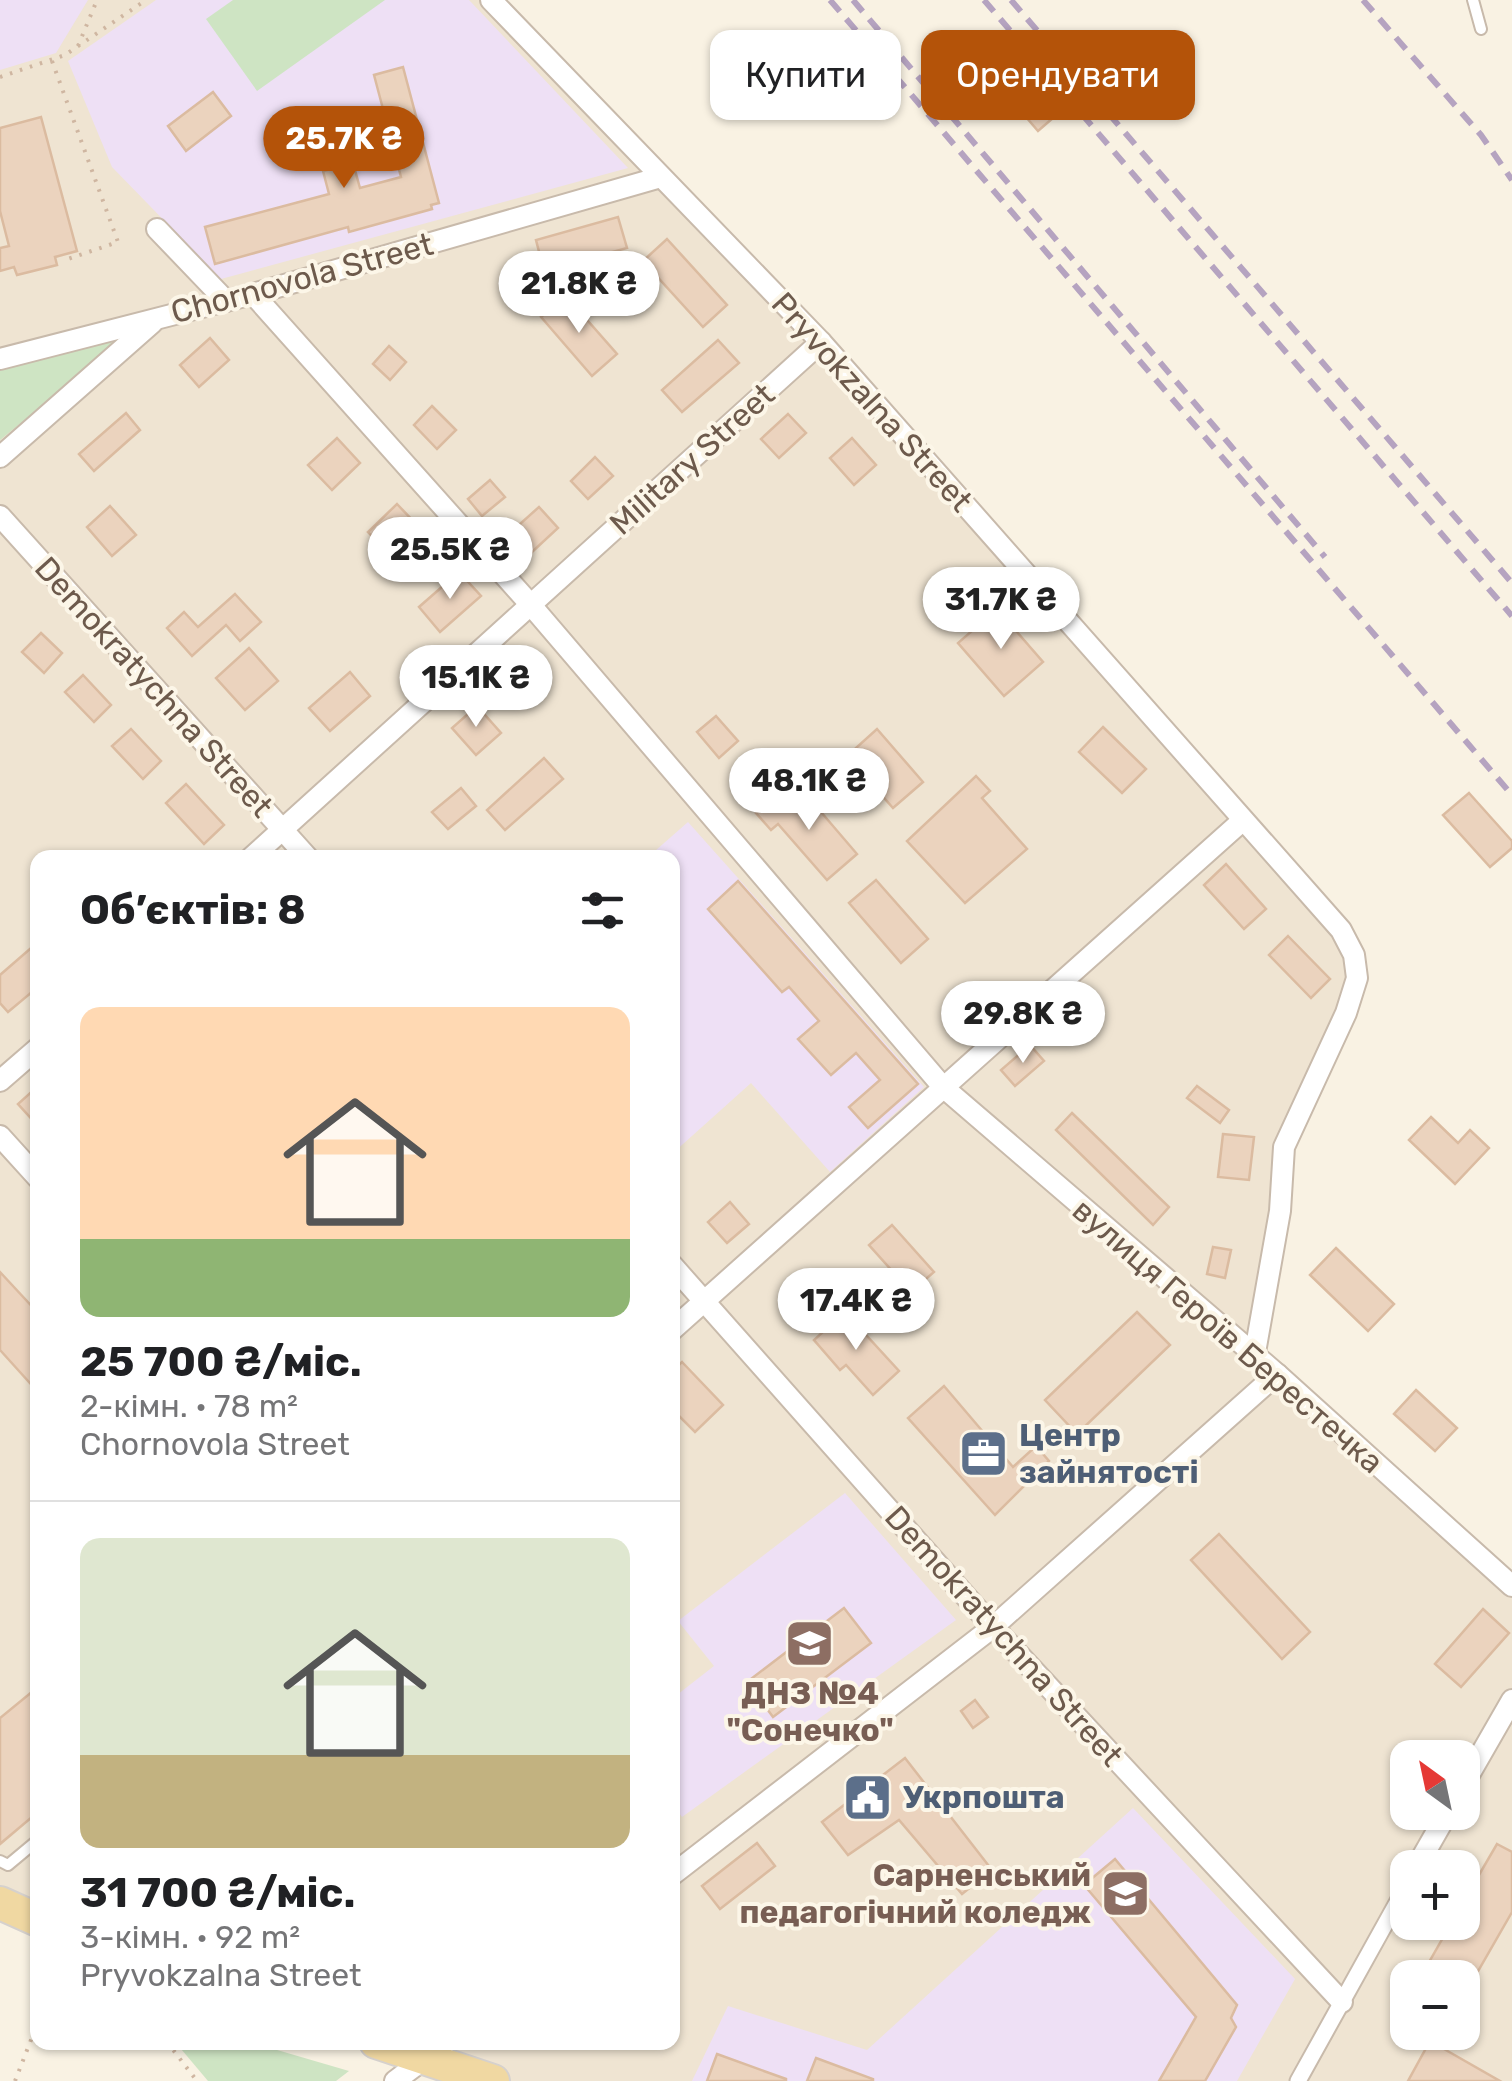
<!DOCTYPE html>
<html lang="uk">
<meta charset="utf-8">
<style>
body{margin:0;font-family:Rubik,sans-serif;background:#f2f2f2;color:#202124;height:100vh;display:flex;flex-direction:column;font-size:38px;white-space:nowrap}
*{box-sizing:border-box;margin:0}
p{font-size:32px;color:#757577}
.icon{flex:none;width:55px;height:55px;fill:none;stroke:currentColor;stroke-width:2;stroke-linecap:round;stroke-linejoin:round}
.map{position:relative;flex:1;overflow:hidden}
.sheet{position:absolute;left:30px;top:850px;width:650px;height:1200px;display:flex;flex-direction:column;background:#fff;border-radius:20px;box-shadow:0 2px 8px #0004}
.sheet>*{flex:none}
.guide{position:absolute;left:710px;top:30px;width:650px;height:90px;display:flex;gap:20px}
.needle{width:65px;rotate:327deg}
.tools{position:absolute;left:1390px;top:1740px;display:grid;gap:20px}
.tools a{display:grid;place-items:center;width:90px;height:90px;border-radius:20px;background:#fff;box-shadow:0 2px 8px #0004;font-size:50px}
.price{position:absolute;translate:-50% -85px;padding:0 22px;border-radius:35px;background:#fff;color:#222;font-size:32px;line-height:65px;filter:drop-shadow(0 2px 5px #0008)}
.price::after{content:'';position:absolute;left:50%;top:60px;width:30px;height:22px;margin-left:-15px;background:inherit;clip-path:polygon(0 0,100% 0,50% 100%)}
.price.on{background:#b45309;color:#fff}
ul{padding:0;list-style:none}
li{display:grid;align-content:center;gap:20px;height:530px;padding:0 50px}
li+li{border-top:2px solid #e0e0e0}
li span{display:grid;place-items:center;height:310px;border-radius:20px;color:#555}
li>.icon{margin-inline-start:auto}
span .icon{width:180px;height:180px;fill:#fffc;stroke-width:1}
li b{font-size:42px}
h2{display:flex;justify-content:space-between;align-items:center;height:120px;padding:0 50px;font-size:42px}
.pill{padding:0 35px;border-radius:20px;background:#fff;box-shadow:0 2px 8px #0004;font-size:35px;line-height:90px}
.pill.on{background:#b45309;color:#fff}
.map>svg:first-child{display:block}
.residential{fill:#efe4d2;fill-rule:evenodd}
.education{fill:#eee0f5}
.green{fill:#cee4c3}
.building{fill:#ebd3be;stroke:#dbbba0;stroke-width:2.5}
.lines{fill:none;stroke-linecap:round;stroke-linejoin:round}
.service-casing{stroke:#c8baab;stroke-width:14}
.pedestrian-casing{stroke:#c8baab;stroke-width:19}
.minor-casing{stroke:#c8baab;stroke-width:24}
.primary-casing{stroke:#d6d1cd;stroke-width:36}
.path{stroke:#cfb6a1;stroke-width:4;stroke-dasharray:2.5 8;stroke-linecap:butt}
.service{stroke:#fff;stroke-width:10}
.pedestrian{stroke:#fff;stroke-width:15}
.minor{stroke:#fff;stroke-width:20}
.primary{stroke:#f0d8a2;stroke-width:32}
.rail{stroke:#b5a3c0;stroke-width:6;stroke-dasharray:15 10;stroke-linecap:butt}
.labels{text-anchor:middle;stroke-width:8;stroke-linejoin:round;paint-order:stroke}
.street-label{font-size:32px;fill:#6d5a4c;stroke:#fcf6e8}
.service-label{font-size:32px;font-weight:bold;fill:#4e5e75;stroke:#fcf6e8;text-anchor:start}
.education-label{font-size:32px;font-weight:bold;fill:#785e54;stroke:#fcf6e8}
</style>
<div class="map">
<svg width="1512" height="2081" viewBox="0 0 1512 2081">
<rect width="100%" height="100%" fill="#f9f2e3"/>
<path class="residential" d="M0 0H491L661 177 1319 903 1357 978 1297 1114 1254 1358 1512 1586V2081H493L376 2043 672 2042V858H38L37 1920 0 1903ZM1408 1758H1462V1812H1408ZM1408 1868H1462V1922H1408ZM1408 1978H1462V2032H1408Z"/>
<g class="education">
<path d="M0 0H88L56 53 0 70Z"/>
<path d="M156 0H469L628 168 221 279 112 167 68 61Z"/>
<path d="M688 822 924 1087 830 1172 751 1083 673 1153 672 858H647Z"/>
<path d="M845 1493 956 1620 682 1817 673 1805V1698L714 1666 678 1621Z"/>
<path d="M1133 1808 1295 1979 1237 2081H692L728 2006 867 2050Z"/>
</g>
<g class="green">
<path d="M233 0H385L257 91 206 19Z"/>
<path d="M128 335 0 440V367Z"/>
<path d="M176 2043H253L349 2071 336 2081H208Z"/>
</g>
<g class="building">
<path d="M993 46 1054 117 1038 131 977 60Z"/>
<path d="M403 67 439 203 431 205 432 209 349 232 348 227 215 264 205 227 329 194 323 171 353 163 360 188 401 177 374 75Z"/>
<path d="M213 92 231 116 186 151 168 126Z"/>
<path d="M41 117 77 251 55 257 57 265 17 275 14 267 0 271V248L9 246 0 211V128Z"/>
<path d="M618 217 627 248 544 271 536 240Z"/>
<path d="M667 239 727 305 703 327 643 261Z"/>
<path d="M566 296 617 354 592 376 541 317Z"/>
<path d="M210 338 229 360 199 387 180 365Z"/>
<path d="M718 340 739 363 682 412 662 390Z"/>
<path d="M389 346 406 362 390 380 373 364Z"/>
<path d="M432 406 456 430 437 449 414 425Z"/>
<path d="M126 413 140 430 94 471 79 454Z"/>
<path d="M788 414 806 433 779 458 761 439Z"/>
<path d="M337 438 360 463 332 490 308 465Z"/>
<path d="M852 438 876 465 854 485 830 458Z"/>
<path d="M595 457 613 476 588 499 571 481Z"/>
<path d="M490 480 505 497 482 516 468 499Z"/>
<path d="M397 504 416 524 387 552 368 532Z"/>
<path d="M110 506 136 535 112 556 87 527Z"/>
<path d="M539 507 558 528 531 553 511 532Z"/>
<path d="M459 572 481 596 440 632 419 607Z"/>
<path d="M235 594 261 622 240 641 226 625 192 656 167 628 184 612 198 627Z"/>
<path d="M997 609 1043 662 1004 696 958 643Z"/>
<path d="M41 633 62 653 44 673 22 652Z"/>
<path d="M249 648 278 681 245 710 216 678Z"/>
<path d="M350 672 370 696 330 731 309 708Z"/>
<path d="M83 675 111 705 94 722 65 692Z"/>
<path d="M477 706 501 733 476 755 452 728Z"/>
<path d="M716 716 738 741 719 758 697 732Z"/>
<path d="M1103 727 1146 769 1122 793 1079 752Z"/>
<path d="M131 729 161 761 143 779 112 746Z"/>
<path d="M877 729 923 782 893 808 847 756Z"/>
<path d="M544 758 563 779 505 830 487 810Z"/>
<path d="M976 776 990 791 982 798 1027 849 965 903 907 841Z"/>
<path d="M186 784 224 825 204 844 166 803Z"/>
<path d="M461 788 476 806 448 829 432 812Z"/>
<path d="M803 791 857 854 827 880 778 824 771 830 756 813 777 794 787 806Z"/>
<path d="M1469 793 1512 841V848L1490 867 1443 815Z"/>
<path d="M1226 864 1266 909 1244 929 1204 885Z"/>
<path d="M876 880 928 939 901 963 849 903Z"/>
<path d="M738 881 918 1084 868 1128 849 1107 880 1080 856 1053 831 1075 798 1039 819 1021 789 987 782 992 708 909Z"/>
<path d="M1288 936 1330 979 1311 998 1269 955Z"/>
<path d="M38 942V987L8 1012 0 1003V975Z"/>
<path d="M974 993 989 1011 969 1029 953 1011Z"/>
<path d="M1030 1045 1044 1061 1015 1086 1001 1070Z"/>
<path d="M38 1086V1126L18 1104Z"/>
<path d="M1197 1086 1229 1110 1220 1123 1187 1098Z"/>
<path d="M1072 1113 1169 1207 1153 1225 1056 1130Z"/>
<path d="M1431 1117 1458 1143 1470 1130 1489 1148 1455 1184 1409 1140Z"/>
<path d="M1223 1134 1254 1137 1249 1180 1218 1177Z"/>
<path d="M730 1202 749 1224 727 1243 708 1222Z"/>
<path d="M892 1225 934 1272 911 1292 869 1245Z"/>
<path d="M1213 1247 1231 1250 1225 1278 1207 1274Z"/>
<path d="M1336 1248 1394 1304 1368 1331 1310 1275Z"/>
<path d="M0 1272 38 1313V1392L0 1350Z"/>
<path d="M845 1312 899 1371 873 1395 846 1365 840 1370 814 1340Z"/>
<path d="M1137 1312 1170 1345 1077 1434 1045 1400Z"/>
<path d="M682 1362 723 1405 695 1432 672 1409V1371Z"/>
<path d="M944 1386 1013 1467 1036 1446 1049 1461 995 1515 908 1418Z"/>
<path d="M1416 1390 1457 1428 1435 1451 1394 1414Z"/>
<path d="M1219 1534 1310 1632 1282 1659 1191 1560Z"/>
<path d="M844 1608 871 1643 773 1717 747 1682Z"/>
<path d="M1483 1609 1509 1633 1461 1687 1435 1664Z"/>
<path d="M38 1687V1812L0 1844V1718Z"/>
<path d="M975 1700 988 1717 973 1728 961 1711Z"/>
<path d="M905 1758 992 1870 962 1894 899 1820 848 1855 822 1822Z"/>
<path d="M757 1843 775 1866 720 1909 702 1886Z"/>
<path d="M1497 1844 1512 1852V1912L1462 1999V1978H1420L1452 1922H1462V1904Z"/>
<path d="M1115 1859 1237 2005 1231 2018 1236 2027 1205 2081H1159L1196 2017 1084 1885Z"/>
<path d="M1430 2041 1500 2081H1408Z"/>
<path d="M717 2054 786 2079V2081H707Z"/>
<path d="M816 2058 873 2079V2081H807Z"/>
</g>
<g class="lines">
<defs>
<g id="service">
<path d="M1473 0 1481 29"/>
<path d="M0 1861 8 1865 38 1840"/>
</g>
<path id="pedestrian" d="M1298 2081 1408 1883"/>
<g id="minor">
<path d="M491 0 821 342 1341 930 1354 955 1357 978 1346 1013 1284 1147 1280 1211 1254 1358"/>
<path d="M157 229 226 301"/>
<path d="M253 294 530 604 943 1087 1277 1374 1512 1586"/>
<path d="M0 359 253 294 661 177"/>
<path d="M0 457 152 323"/>
<path d="M0 516 308 858"/>
<path d="M251 858 821 342"/>
<path d="M0 1081 38 1048"/>
<path d="M0 1136 38 1178"/>
<path d="M672 1265 993 1627 1342 2002"/>
<path d="M672 1330 1242 821"/>
<path d="M1462 1787 1512 1700"/>
<path d="M1416 1868 1448 1812"/>
<path d="M672 1875 993 1627 1277 1374"/>
<path d="M395 2081 447 2042"/>
</g>
<g id="primary">
<path d="M0 1903 38 1920"/>
<path d="M376 2042 493 2081"/>
</g>
</defs>
<use href="#service" class="service-casing"/>
<use href="#pedestrian" class="pedestrian-casing"/>
<use href="#minor" class="minor-casing"/>
<use href="#primary" class="primary-casing"/>
<g class="path">
<path d="M78 46 97 0"/>
<path d="M52 61 118 242 65 260"/>
<path d="M0 77 65 55 146 0"/>
<path d="M167 2042 197 2081"/>
<path d="M15 2081 38 2022"/>
</g>
<use href="#service" class="service"/>
<use href="#pedestrian" class="pedestrian"/>
<use href="#minor" class="minor"/>
<use href="#primary" class="primary"/>
<g class="rail">
<path d="M830 0 1512 795"/>
<path d="M853 0 1325 557"/>
<path d="M984 0 1512 616"/>
<path d="M1011 0 1512 583"/>
<path d="M1363 0 1481 135 1512 180"/>
</g>
</g>
<defs>
<symbol id="office-square" viewBox="-11 -11 22 22"><rect x="-9" y="-9" width="18" height="18" rx="4" fill="#5c6f8a" stroke="#fcf6e8"/><path d="M-6-3h4V-5.5h4V-3h4V5H-6ZM-1-4.5V-3h2v-1.5ZM-6 0V1H6V0Z" fill="#fff"/></symbol>
<symbol id="school-square" viewBox="-11 -11 22 22"><rect x="-9" y="-9" width="18" height="18" rx="4" fill="#8d6e63" stroke="#fcf6e8"/><path d="M0-5L7-2L0 1L-7-2ZM-4 1L0 2.5L4 1V4Q0 6-4 4Z" fill="#fff"/></symbol>
<symbol id="civic-square" viewBox="-11 -11 22 22"><rect x="-9" y="-9" width="18" height="18" rx="4" fill="#5c6f8a" stroke="#fcf6e8"/><path d="M-.6-6.5H3V-4.5H.6V-3L4-1V1h2V6H-6V1h2V-1L-.6-3ZM-1.2 2.5V6h2.4V2.5Z" fill="#fff"/></symbol>
<symbol id="university-square" viewBox="-11 -11 22 22"><rect x="-9" y="-9" width="18" height="18" rx="4" fill="#8d6e63" stroke="#fcf6e8"/><path d="M0-5L7-2L0 1L-7-2ZM-4 1L0 2.5L4 1V4Q0 6-4 4Z" fill="#fff"/></symbol>
</defs>
<g fill-rule="evenodd">
<use href="#office-square" x="956" y="1426" width="55" height="55"/>
<use href="#school-square" x="782" y="1616" width="55" height="55"/>
<use href="#civic-square" x="840" y="1770" width="55" height="55"/>
<use href="#university-square" x="1098" y="1866" width="55" height="55"/>
</g>
<g class="labels">
<g class="street-label">
<text transform="translate(302 278) rotate(-15)" y="11">Chornovola Street</text>
<text transform="translate(872 402) rotate(48)" y="11">Pryvokzalna Street</text>
<text transform="translate(692 459) rotate(-42)" y="11">Military Street</text>
<text transform="translate(154 687) rotate(48)" y="11">Demokratychna Street</text>
<text transform="translate(1228 1336) rotate(41)" y="11">вулиця Героїв Берестечка</text>
<text transform="translate(1004 1636) rotate(48)" y="11">Demokratychna Street</text>
</g>
<g class="service-label">
<text x="1019" y="1446">Центр<tspan x="1019" dy="37">зайнятості</tspan></text>
<text x="903" y="1808">Укрпошта</text>
</g>
<g class="education-label">
<text x="810" y="1704">ДНЗ №4<tspan x="810" dy="37">"Сонечко"</tspan></text>
<text x="1091" y="1886" text-anchor="end">Сарненський<tspan x="1091" dy="37">педагогічний коледж</tspan></text>
</g>
</g>
</svg>
<div class="tools">
<a><svg class="needle" viewBox="-14 -14 28 28"><path d="M0-13l5 13h-10z" fill="#e53935"/><path d="M0 13l5-13h-10z" fill="#757577"/></svg></a>
<a>+</a>
<a>−</a>
</div>
<b class="price on" style="left:344px;top:191px">25.7K ₴</b>
<b class="price" style="left:579px;top:336px">21.8K ₴</b>
<b class="price" style="left:450px;top:602px">25.5K ₴</b>
<b class="price" style="left:1001px;top:652px">31.7K ₴</b>
<b class="price" style="left:476px;top:730px">15.1K ₴</b>
<b class="price" style="left:809px;top:833px">48.1K ₴</b>
<b class="price" style="left:1023px;top:1066px">29.8K ₴</b>
<b class="price" style="left:856px;top:1353px">17.4K ₴</b>
<div class="guide">
<a class="pill">Купити</a>
<a class="pill on">Орендувати</a>
</div>
<section class="sheet">
<h2>Об’єктів: 8<svg class="icon" aria-label="filters" viewBox="0 0 24 24"><path d="M4 7h16M4 17h16"/><circle cx="9" cy="7" r="2"/><circle cx="15" cy="17" r="2"/></svg></h2>
<ul>
<li><span style="background:linear-gradient(#ffd9b3 75%,#8fb573 0)"><svg class="icon" aria-label="home" viewBox="0 0 24 24"><path d="M3 11l9-7 9 7M6 9v11h12V9"/></svg></span><div><b>25 700 ₴/міс.</b><p>2-кімн. · 78 m²</p><p>Chornovola Street</p></div></li>
<li><span style="background:linear-gradient(#dfe7d0 70%,#c2b280 0)"><svg class="icon" aria-label="home" viewBox="0 0 24 24"><path d="M3 11l9-7 9 7M6 9v11h12V9"/></svg></span><div><b>31 700 ₴/міс.</b><p>3-кімн. · 92 m²</p><p>Pryvokzalna Street</p></div></li>
</ul>
</section>
</div>
